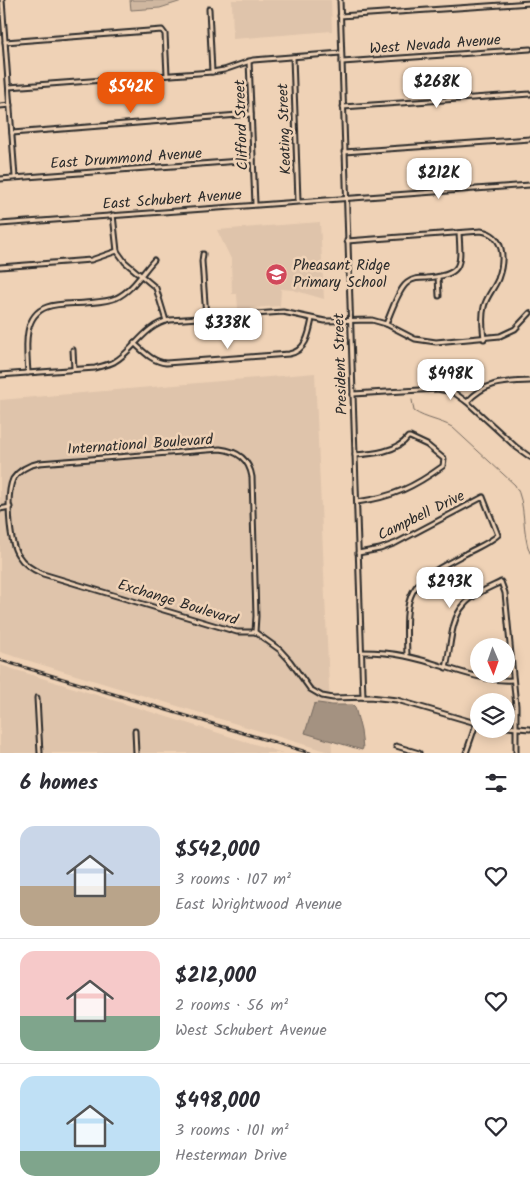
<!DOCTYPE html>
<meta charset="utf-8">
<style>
body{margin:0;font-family:Kalam,sans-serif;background:#f2f2f3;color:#2b2b33;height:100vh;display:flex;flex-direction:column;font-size:19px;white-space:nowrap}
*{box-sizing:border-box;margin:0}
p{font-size:16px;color:#7c7c81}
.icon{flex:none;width:28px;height:28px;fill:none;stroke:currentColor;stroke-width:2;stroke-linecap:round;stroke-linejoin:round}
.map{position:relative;height:753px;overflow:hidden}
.side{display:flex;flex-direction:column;background:#fff;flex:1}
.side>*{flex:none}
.needle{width:32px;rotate:178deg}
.buttons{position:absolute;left:470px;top:638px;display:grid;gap:10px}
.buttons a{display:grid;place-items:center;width:45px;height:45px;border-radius:50%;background:#fff;box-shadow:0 2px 12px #0003;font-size:25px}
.price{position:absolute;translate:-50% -42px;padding:0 11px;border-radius:10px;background:#fff;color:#222;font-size:16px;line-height:32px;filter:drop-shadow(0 1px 2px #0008)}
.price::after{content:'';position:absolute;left:50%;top:30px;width:15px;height:11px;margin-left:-8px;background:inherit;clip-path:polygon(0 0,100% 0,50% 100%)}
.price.selected{background:#ea580c;color:#fff}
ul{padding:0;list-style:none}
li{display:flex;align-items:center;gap:15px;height:125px;padding:0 20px}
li+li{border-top:1px solid #e1e1e2}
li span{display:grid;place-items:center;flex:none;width:140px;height:100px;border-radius:15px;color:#555}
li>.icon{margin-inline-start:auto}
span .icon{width:60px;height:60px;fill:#fffc;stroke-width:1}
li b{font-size:21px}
h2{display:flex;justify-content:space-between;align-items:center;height:60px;padding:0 20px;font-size:21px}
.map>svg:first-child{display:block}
.built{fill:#dfc4ab}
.green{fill:#cfb7a0;stroke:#7d7166}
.water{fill:#a49281;stroke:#74695f}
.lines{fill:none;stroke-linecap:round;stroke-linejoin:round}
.stream{stroke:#74695f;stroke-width:1}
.minor-casing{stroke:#2b2b2b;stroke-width:7}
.minor{stroke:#efd2b6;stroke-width:3}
.rail-casing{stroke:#2b2b2b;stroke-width:3}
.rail{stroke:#efd2b6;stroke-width:1;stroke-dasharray:4;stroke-linecap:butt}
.labels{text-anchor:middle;stroke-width:5;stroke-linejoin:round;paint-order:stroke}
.street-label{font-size:15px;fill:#2b2b2b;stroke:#efd2b6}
.poi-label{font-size:15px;fill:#2b2b2b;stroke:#efd2b6;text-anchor:start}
</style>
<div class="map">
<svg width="530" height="753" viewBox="0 0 530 753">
<rect width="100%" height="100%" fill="#efd2b6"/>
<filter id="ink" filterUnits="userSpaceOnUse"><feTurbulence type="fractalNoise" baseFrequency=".02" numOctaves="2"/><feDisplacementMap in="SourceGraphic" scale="10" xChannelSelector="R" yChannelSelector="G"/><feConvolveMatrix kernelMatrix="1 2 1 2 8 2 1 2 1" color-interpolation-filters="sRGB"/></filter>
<g filter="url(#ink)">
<g class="built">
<path d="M232 0H331L332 31 233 39Z"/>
<path d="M320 222 324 299 293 290 281 289 280 306 238 309 237 294H232L231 259 217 230Z"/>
<path d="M315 373 332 753 0 652V400Z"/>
<path d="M0 665 283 753H0Z"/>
</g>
<path class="green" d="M130 0H185L160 8 131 10Z"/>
<path class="water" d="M318 703 332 705H353L355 707 361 731 363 748 362 750 305 733 314 704Z"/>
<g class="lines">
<path class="stream" d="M412 400 414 411C426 419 440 420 452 427L515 485C527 503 521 532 530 553"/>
<defs>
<g id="minor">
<path d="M2 0 15 177"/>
<path d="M340 0 363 697"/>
<path d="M209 9 212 72"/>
<path d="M340 16 530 3"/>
<path d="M5 42 162 30 165 34 167 75"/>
<path d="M293 57 298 201"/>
<path d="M249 61 255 204"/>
<path d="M342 62 530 49"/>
<path d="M9 87 212 72 224 70 253 60 341 53"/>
<path d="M0 106 10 105"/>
<path d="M343 107 530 94"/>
<path d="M12 133 251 114"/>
<path d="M344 152 530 139"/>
<path d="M0 179 253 160"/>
<path d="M113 215 117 251 125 262 156 288 166 321"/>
<path d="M0 224 530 185"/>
<path d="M347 241 481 231C505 235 505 260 498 279 494 289 486 297 484 307 481 318 483 328 484 339"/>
<path d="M203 254 202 261 206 317"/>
<path d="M0 267 91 260 117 251"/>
<path d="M438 277 439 296"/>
<path d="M386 324C391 313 398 290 407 283 413 278 419 278 426 278 463 275 461 266 459 233"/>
<path d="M134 343C144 352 153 362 166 363L289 354C306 351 309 334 312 319"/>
<path d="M73 350 74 369"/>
<path d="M28 373C27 352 21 316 47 307 58 303 73 304 85 303 95 302 106 302 116 298 132 291 142 273 154 260"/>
<path d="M0 375 95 368C101 366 108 365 114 362 135 350 144 325 170 320L283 312 325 321 372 320 386 324 415 339 436 342 500 336 515 329 530 313"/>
<path d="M353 394 437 389 453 392 467 402 516 447 530 457"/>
<path d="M467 402C486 381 504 382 530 381"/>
<path d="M355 455C371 454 398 452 408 437H410L427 445 444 459 443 466C414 487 393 497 357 502"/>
<path d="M0 509 10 507"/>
<path d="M358 553 380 549 396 543 483 497 498 535C489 543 476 548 465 554 405 585 405 590 407 656"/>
<path d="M255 632 256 616 252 477C249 459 238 451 220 449L39 463C29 465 19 470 13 479 6 494 9 542 18 555 24 565 33 570 43 574L237 632H255L280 650 290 661 310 689 322 696 333 698 370 697 397 700 479 724"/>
<path d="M362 652C377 652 391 653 405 656 442 663 475 682 513 680"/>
<path d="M446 668C451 648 450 620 464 605 473 594 489 588 501 582L505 593 516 706V753"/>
<path d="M37 698 40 753"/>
<path d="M506 727 530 729"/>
<path d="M135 731 136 753"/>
<path d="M396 746 419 753"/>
<path d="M466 753 476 724"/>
</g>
</defs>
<use href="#minor" class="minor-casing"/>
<use href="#minor" class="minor"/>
<defs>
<path id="rail" d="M0 660 310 753"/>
</defs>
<use href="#rail" class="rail-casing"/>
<use href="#rail" class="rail"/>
</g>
</g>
<defs>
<symbol id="school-disc" viewBox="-11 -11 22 22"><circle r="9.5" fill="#d1495b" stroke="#efd2b6"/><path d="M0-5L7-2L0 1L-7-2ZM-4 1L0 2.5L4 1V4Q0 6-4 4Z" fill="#fff"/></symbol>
</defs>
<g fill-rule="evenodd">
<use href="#school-disc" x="264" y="262" width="25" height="25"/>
</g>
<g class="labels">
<g class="street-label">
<text transform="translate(435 44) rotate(-4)" y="5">West Nevada Avenue</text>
<text transform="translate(241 125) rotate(-92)" y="5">Clifford Street</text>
<text transform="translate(284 129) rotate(-92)" y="5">Keating Street</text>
<text transform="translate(126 158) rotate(-4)" y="5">East Drummond Avenue</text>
<text transform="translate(172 199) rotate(-4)" y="5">East Schubert Avenue</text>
<text transform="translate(340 364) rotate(-92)" y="5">President Street</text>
<text transform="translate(140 444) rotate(-4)" y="5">International Boulevard</text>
<text transform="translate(421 515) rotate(-26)" y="5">Campbell Drive</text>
<text transform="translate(178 602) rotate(17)" y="5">Exchange Boulevard</text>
</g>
<g class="poi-label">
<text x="293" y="270">Pheasant Ridge<tspan x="293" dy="17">Primary School</tspan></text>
</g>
</g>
</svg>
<div class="buttons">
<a><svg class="needle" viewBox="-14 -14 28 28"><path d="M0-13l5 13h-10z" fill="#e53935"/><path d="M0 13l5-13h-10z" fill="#7c7c81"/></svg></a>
<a><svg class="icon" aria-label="layers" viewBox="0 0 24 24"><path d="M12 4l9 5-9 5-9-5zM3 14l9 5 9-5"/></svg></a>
</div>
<b class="price" style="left:437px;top:109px">$268K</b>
<b class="price selected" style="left:131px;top:114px">$542K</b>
<b class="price" style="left:439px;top:200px">$212K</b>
<b class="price" style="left:228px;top:350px">$338K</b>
<b class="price" style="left:451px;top:401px">$498K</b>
<b class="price" style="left:450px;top:609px">$293K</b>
</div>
<section class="side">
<h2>6 homes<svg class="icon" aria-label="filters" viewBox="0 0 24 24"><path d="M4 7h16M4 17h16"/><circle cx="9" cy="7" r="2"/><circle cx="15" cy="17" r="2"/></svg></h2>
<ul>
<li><span style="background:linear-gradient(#c9d6e8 60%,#b9a48a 0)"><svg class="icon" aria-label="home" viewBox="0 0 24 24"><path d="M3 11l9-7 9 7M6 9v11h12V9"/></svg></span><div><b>$542,000</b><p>3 rooms · 107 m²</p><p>East Wrightwood Avenue</p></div><svg class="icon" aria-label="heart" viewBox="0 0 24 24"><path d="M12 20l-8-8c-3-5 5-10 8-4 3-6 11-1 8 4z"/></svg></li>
<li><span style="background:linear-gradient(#f6c9c9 65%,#7fa58c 0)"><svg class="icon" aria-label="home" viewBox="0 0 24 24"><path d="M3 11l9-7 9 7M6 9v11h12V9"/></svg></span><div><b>$212,000</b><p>2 rooms · 56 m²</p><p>West Schubert Avenue</p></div><svg class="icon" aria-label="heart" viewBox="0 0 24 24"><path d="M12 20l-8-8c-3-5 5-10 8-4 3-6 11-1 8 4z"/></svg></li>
<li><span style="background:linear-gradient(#bfe0f5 75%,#7fa58c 0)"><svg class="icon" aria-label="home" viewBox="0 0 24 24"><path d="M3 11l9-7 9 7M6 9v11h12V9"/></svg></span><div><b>$498,000</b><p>3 rooms · 101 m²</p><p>Hesterman Drive</p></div><svg class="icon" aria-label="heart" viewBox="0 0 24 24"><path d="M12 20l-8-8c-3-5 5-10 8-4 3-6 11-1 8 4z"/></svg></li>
</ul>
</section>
